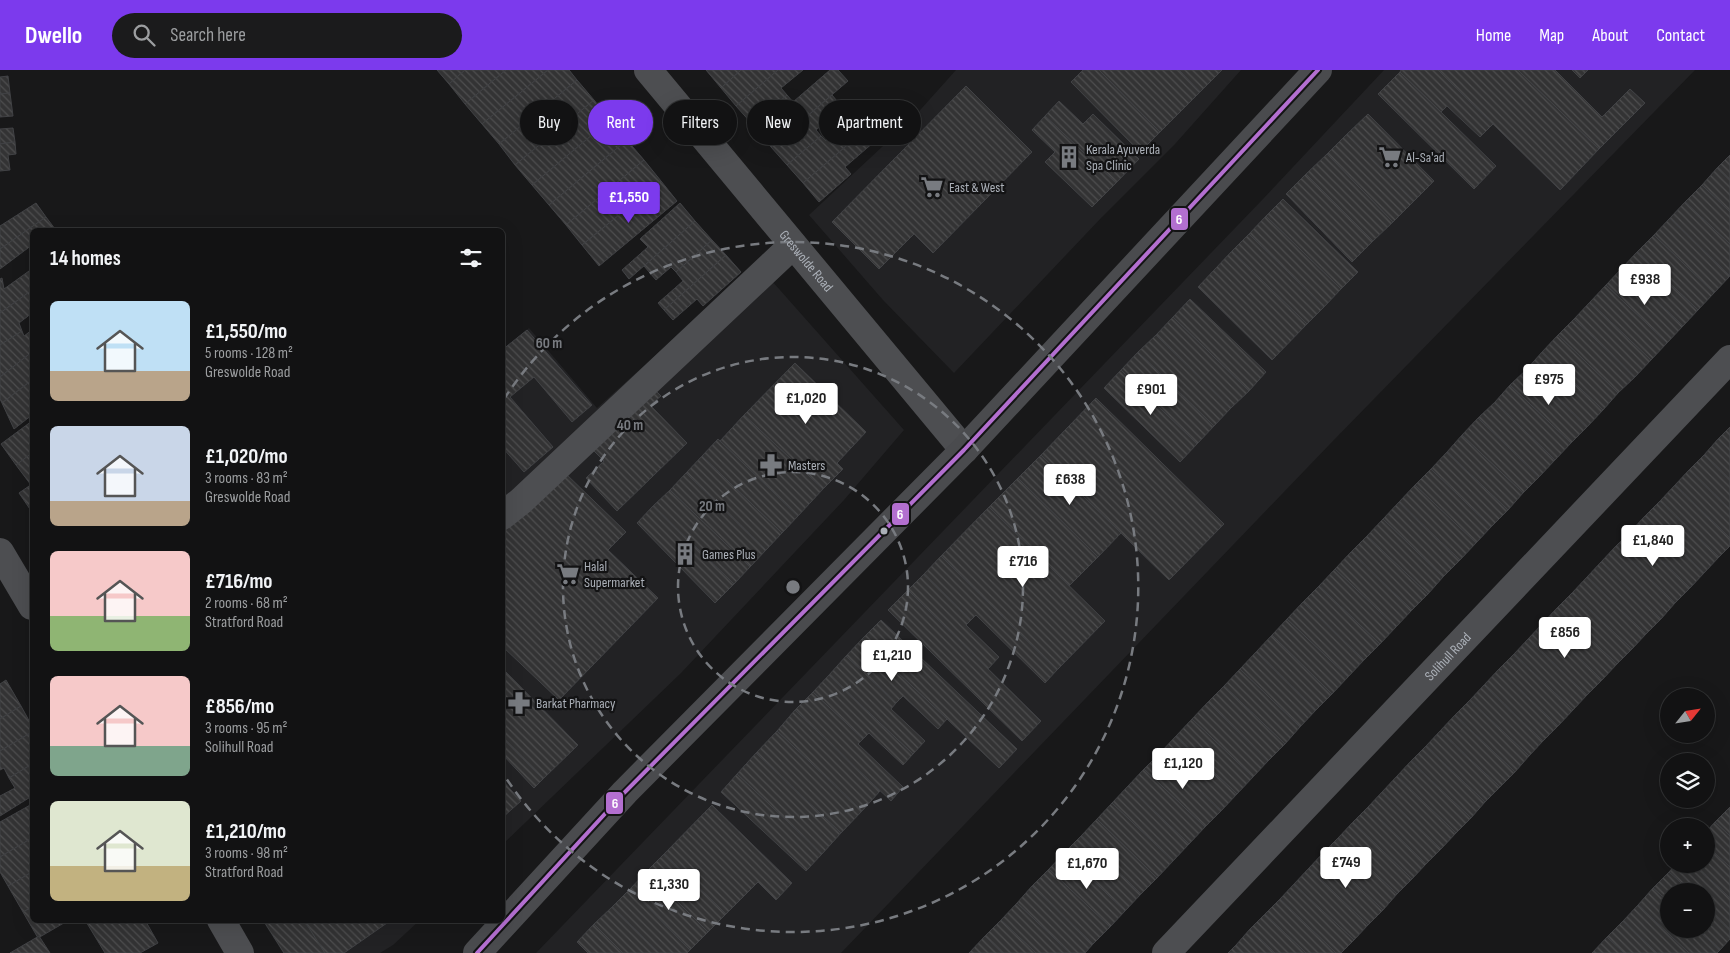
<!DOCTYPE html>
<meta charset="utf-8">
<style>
body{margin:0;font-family:"Sofia Sans Condensed",sans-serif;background:#1b1b1c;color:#f1f3f6;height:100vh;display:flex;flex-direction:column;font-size:19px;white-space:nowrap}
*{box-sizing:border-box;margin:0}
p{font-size:16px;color:#9c9ea0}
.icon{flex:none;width:28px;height:28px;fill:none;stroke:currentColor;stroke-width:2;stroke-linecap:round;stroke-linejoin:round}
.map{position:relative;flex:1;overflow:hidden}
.panel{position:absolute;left:30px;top:158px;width:475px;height:695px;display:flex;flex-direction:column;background:#121213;border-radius:8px;box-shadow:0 5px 20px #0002,0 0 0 1px #313233}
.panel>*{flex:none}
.hud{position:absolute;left:520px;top:30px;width:475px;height:45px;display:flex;gap:10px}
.needle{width:32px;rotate:60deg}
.controls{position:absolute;left:1660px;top:618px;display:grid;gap:10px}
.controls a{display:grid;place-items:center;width:55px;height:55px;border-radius:50%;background:#121213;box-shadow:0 5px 20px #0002,0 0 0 1px #313233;font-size:25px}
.price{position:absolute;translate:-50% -42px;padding:0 11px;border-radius:5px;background:#fff;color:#222;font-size:16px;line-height:32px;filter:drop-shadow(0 1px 2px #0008)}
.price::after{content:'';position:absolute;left:50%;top:30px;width:15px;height:11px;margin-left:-8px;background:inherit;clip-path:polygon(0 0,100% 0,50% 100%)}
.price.current{background:#7c3aed;color:#fff}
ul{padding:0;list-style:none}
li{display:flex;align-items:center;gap:15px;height:125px;padding:0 20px}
li span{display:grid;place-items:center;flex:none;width:140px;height:100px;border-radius:8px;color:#555}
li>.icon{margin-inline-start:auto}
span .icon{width:60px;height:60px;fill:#fffc;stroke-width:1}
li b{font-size:21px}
h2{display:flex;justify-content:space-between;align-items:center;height:60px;padding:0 20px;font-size:21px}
.pill{padding:0 18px;border-radius:22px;background:#121213;box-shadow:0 5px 20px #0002,0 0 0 1px #313233;font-size:18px;line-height:45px}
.pill.current{background:#7c3aed;color:#fff}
header{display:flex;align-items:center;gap:30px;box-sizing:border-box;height:70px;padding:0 25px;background:#7c3aed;color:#fff}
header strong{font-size:24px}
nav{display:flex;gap:28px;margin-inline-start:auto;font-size:18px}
.search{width:350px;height:45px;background:#1b1b1c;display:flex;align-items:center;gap:12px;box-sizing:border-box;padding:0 18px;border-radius:28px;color:#9c9ea0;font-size:19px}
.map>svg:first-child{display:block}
.built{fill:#222224}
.building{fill:url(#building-back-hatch);stroke:#414245}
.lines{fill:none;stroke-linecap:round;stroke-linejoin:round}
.minor{stroke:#4d4e51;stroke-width:28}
.highway{stroke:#4a4b4e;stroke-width:28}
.bus-1-casing{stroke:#131314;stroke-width:8}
.bus-1{stroke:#b36fd0;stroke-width:4}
.ring{fill:none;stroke:#787b80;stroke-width:2.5;stroke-dasharray:9 6}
.bus-dot{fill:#abb0b8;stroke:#131314;stroke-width:2}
.labels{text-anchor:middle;stroke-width:4.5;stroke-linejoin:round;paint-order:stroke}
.poi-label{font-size:14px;fill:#abb0b8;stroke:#131314;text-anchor:start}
.street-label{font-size:14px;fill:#abb0b8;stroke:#131314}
.centre{fill:#787b80;stroke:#131314;stroke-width:2.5}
.ring-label{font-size:15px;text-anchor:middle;font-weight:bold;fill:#787b80;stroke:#131314;stroke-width:4.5;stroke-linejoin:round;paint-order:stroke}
.line-badge{stroke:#131314;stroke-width:2}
.badge-label{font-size:14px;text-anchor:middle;font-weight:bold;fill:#fff}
</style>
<header>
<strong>Dwello</strong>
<div class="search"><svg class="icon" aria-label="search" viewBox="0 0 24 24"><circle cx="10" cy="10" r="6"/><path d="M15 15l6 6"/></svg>Search here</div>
<nav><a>Home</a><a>Map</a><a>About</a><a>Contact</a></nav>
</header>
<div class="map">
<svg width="1730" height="883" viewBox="0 0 1730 883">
<defs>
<pattern id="building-back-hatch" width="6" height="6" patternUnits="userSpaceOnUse" patternTransform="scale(1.25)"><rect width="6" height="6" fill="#333334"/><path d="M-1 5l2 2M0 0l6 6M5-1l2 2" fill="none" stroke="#4e4e4f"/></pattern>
</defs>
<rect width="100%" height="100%" fill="#181819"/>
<g class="built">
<path d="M956 0H1241L1175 74 1102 147 954 303 883 230 809 145 913 48Z"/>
<path d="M1384 0H1695L1330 374 841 883H536L1027 374 1263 129Z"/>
<path d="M757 194 904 360 844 430 681 603 503 774V280L529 258 597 338Z"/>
<path d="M262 850H420L393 875 380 883H283Z"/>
</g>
<g class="building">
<path d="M437 0H465L449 14Z"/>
<path d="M465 0H506L465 34 449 14Z"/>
<path d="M506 0H548L482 54 465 34Z"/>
<path d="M548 0H569L577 10 499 74 482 54Z"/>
<path d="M706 0H741L721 18Z"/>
<path d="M741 0H778L736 36 721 18Z"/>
<path d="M778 0H803L781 18 787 25 753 55 736 36Z"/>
<path d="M830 0H838L848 11 771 77 753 55 787 25 793 32Z"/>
<path d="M1083 0H1099L1160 62 1140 82 1071 12Z"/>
<path d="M1099 0H1179L1200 22 1160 62Z"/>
<path d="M1179 0H1222L1200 22Z"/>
<path d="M1401 0H1438L1493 54 1480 67 1447 36 1441 42 1400 2Z"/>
<path d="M1438 0H1518L1599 79 1560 120Z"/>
<path d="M1518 0H1555L1602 47 1630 19 1645 33 1599 79Z"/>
<path d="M1572 0H1588L1580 8Z"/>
<path d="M1400 2 1496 96 1474 119 1378 24Z"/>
<path d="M8 6 10 23 0 24V7Z"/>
<path d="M577 10 594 30 515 95 499 74Z"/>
<path d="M966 16 1032 82 933 183 914 164 879 199 832 152Z"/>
<path d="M10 23 13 46 0 47V24Z"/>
<path d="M832 25 842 37 816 60 821 66 787 95 771 77Z"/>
<path d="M594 30 610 50 532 115 515 95Z"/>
<path d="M1059 31 1083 54 1093 44 1139 89 1116 113 1045 46Z"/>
<path d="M871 33 882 45 803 113 787 95 821 66 826 71Z"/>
<path d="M1368 44 1434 111 1414 131 1347 64Z"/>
<path d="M1045 46 1116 113 1092 137 1045 92 1055 82 1032 60Z"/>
<path d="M610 50 627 70 549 135 532 115Z"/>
<path d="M13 58 15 72 0 74V59Z"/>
<path d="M864 61 874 72 845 97 851 104 819 132 803 113Z"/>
<path d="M1347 64 1414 131 1393 152 1327 84Z"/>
<path d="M627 70 644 90 566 155 549 135Z"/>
<path d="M15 72 16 84 8 85 10 100 0 101V74Z"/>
<path d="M1327 84 1393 152 1373 171 1306 104Z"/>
<path d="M1730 85V110L1717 98Z"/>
<path d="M644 90 661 111 582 175 566 155Z"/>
<path d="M1717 98 1730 110V142L1702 115Z"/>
<path d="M1306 104 1373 171 1352 192 1286 124Z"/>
<path d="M661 111 677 131 599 196 582 175Z"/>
<path d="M1702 115 1730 142V174L1685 132Z"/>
<path d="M1283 129 1358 202 1341 219 1266 146Z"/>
<path d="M1685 132 1730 174V206L1670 148Z"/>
<path d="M36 133 46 147 0 179V156Z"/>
<path d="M680 133 695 151 629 209 622 200 648 177 640 169Z"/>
<path d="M1266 146 1341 219 1324 237 1249 164Z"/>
<path d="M46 147 55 159 32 160V175L0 199V179Z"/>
<path d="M1670 148 1730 206 1714 223 1654 165Z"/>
<path d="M695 151 712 170 676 202 671 197 656 210 644 196Z"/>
<path d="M1249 164 1324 237 1307 254 1232 181Z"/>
<path d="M1654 165 1714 223 1698 240 1637 182Z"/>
<path d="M712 170 726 185 664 240 658 233 683 211 676 202Z"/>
<path d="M1232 181 1307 254 1272 290 1198 217Z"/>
<path d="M1637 182 1698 240 1683 256 1622 198Z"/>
<path d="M726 185 741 202 703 236 697 229 673 250 664 240Z"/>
<path d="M1622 198 1683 256 1667 273 1606 215Z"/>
<path d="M29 201 32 207V220L0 243V209L2 208 4 219Z"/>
<path d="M1606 215 1667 273 1651 290 1590 232Z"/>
<path d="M32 220V243L19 253 22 261 0 275V243Z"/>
<path d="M1190 229 1266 302 1249 321 1173 247Z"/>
<path d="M1590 232 1651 290 1635 307 1574 249Z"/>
<path d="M1173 247 1249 321 1231 338 1156 265Z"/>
<path d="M1574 249 1635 307 1618 323 1558 265Z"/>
<path d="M32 260V282L0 307V275L22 261 24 266Z"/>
<path d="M527 260 592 335 572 352 534 307 510 327 553 377 524 402 502 377V280Z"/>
<path d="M1156 265 1231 338 1214 356 1138 282Z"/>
<path d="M1558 265 1618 323 1603 340 1542 282Z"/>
<path d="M32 282V310L2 333 0 329V307Z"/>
<path d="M1138 282 1214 356 1197 374 1121 300Z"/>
<path d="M1542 282 1603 340 1587 357 1527 299Z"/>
<path d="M795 293 866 362 837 393 843 399 823 419 744 345Z"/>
<path d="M1527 299 1587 357 1571 373 1510 315Z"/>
<path d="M1121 300 1197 374 1180 392 1104 318Z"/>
<path d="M32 310V345L14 359 2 333Z"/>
<path d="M648 313 661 326 650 335 687 373 617 441 586 408 604 391 586 373Z"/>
<path d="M1510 315 1571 373 1555 390 1495 332Z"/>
<path d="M1096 328 1224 454 1169 510 1041 385Z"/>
<path d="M1495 332 1555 390 1539 407 1478 348Z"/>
<path d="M744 345 823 419 798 446 720 371Z"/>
<path d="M1478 348 1539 407 1523 423 1462 365Z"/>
<path d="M32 351V383L16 395 1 374Z"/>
<path d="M1730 357V381L1718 369Z"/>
<path d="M1462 365 1523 423 1508 440 1447 382Z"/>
<path d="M718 369 798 446 782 463 702 386Z"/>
<path d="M1718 369 1730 381V410L1704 385Z"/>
<path d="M1447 382 1508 440 1491 457 1431 399Z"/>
<path d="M32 383V414L31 415 16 395Z"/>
<path d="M1041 385 1121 463 1098 487 1018 408Z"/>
<path d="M1704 385 1730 410V439L1689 400Z"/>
<path d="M702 386 782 463 766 480 686 403Z"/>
<path d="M1431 399 1491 457 1476 473 1415 415Z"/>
<path d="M1689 400 1730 439V468L1675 415Z"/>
<path d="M563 401 626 462 608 480 658 528 559 630 502 576V464Z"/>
<path d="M686 403 766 480 750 497 670 420Z"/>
<path d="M1018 408 1098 487 1069 516 989 437Z"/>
<path d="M32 414V442L19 423Z"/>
<path d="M1415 415 1476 473 1460 490 1399 432Z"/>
<path d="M1675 415 1730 468V476L1719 487 1660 431Z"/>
<path d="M670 420 750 497 734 514 653 436Z"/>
<path d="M1660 431 1719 487 1704 503 1645 446Z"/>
<path d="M1399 432 1460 490 1443 507 1383 449Z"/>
<path d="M653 436 734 514 715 533 637 453Z"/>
<path d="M989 437 1105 551 1057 600 941 486Z"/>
<path d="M1645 446 1704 503 1690 518 1631 461Z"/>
<path d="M1383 449 1443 507 1428 524 1367 466Z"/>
<path d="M1631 461 1690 518 1675 533 1616 476Z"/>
<path d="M1367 466 1428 524 1412 540 1351 482Z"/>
<path d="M1616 476 1675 533 1661 549 1601 492Z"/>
<path d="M1351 482 1412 540 1396 557 1335 499Z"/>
<path d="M941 486 1057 600 1045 613 976 545 971 550 924 504Z"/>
<path d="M1601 492 1661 549 1646 564 1587 507Z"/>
<path d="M1335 499 1396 557 1380 574 1319 516Z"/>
<path d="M924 504 971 550 966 555 999 587 988 599 908 520Z"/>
<path d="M1587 507 1646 564 1632 579 1572 523Z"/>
<path d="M1319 516 1380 574 1364 590 1303 532Z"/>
<path d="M908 520 1041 651 1022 671 888 540Z"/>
<path d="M1572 523 1632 579 1617 594 1557 538Z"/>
<path d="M1303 532 1364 590 1348 607 1287 549Z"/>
<path d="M1557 538 1617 594 1602 610 1543 553Z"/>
<path d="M1287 549 1348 607 1332 624 1272 565Z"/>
<path d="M881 550 1017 679 999 698 862 569Z"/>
<path d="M1543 553 1602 610 1587 625 1528 569Z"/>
<path d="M1272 565 1332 624 1316 640 1256 582Z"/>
<path d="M862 569 947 649 938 659 903 626 896 633 846 586Z"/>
<path d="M1528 569 1587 625 1573 640 1514 584Z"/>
<path d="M1256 582 1316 640 1300 657 1240 599Z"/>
<path d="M1514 584 1573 640 1558 656 1499 599Z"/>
<path d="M846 586 896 633 891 639 925 671 913 684 829 605Z"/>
<path d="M502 598 578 675 543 709 502 667Z"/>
<path d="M1240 599 1300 657 1285 674 1224 616Z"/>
<path d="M1499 599 1558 656 1543 671 1484 615Z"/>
<path d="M829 605 913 684 903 695 869 663 863 669 813 622Z"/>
<path d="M6 610 21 636 0 649V614Z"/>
<path d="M1484 615 1543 671 1529 686 1470 630Z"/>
<path d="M1224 616 1285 674 1268 691 1208 632Z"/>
<path d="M813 622 863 669 858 674 903 717 891 731 795 640Z"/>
<path d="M1470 630 1529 686 1515 702 1455 645Z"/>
<path d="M1208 632 1268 691 1253 707 1192 649Z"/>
<path d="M21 636 32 656V662L0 681V649Z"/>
<path d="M795 640 880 721 862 741 777 661Z"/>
<path d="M1455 645 1515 702 1500 717 1440 661Z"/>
<path d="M1192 649 1253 707 1237 724 1176 666Z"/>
<path d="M777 661 862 741 841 763 756 683Z"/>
<path d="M1440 661 1500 717 1485 732 1426 676Z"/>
<path d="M32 662V694L9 708 4 698 0 700V681Z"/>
<path d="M1176 666 1237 724 1221 741 1160 683Z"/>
<path d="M502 667 543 709 534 718 502 684Z"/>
<path d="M1426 676 1485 732 1471 748 1411 691Z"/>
<path d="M756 683 841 763 822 784 737 704Z"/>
<path d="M1160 683 1221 741 1205 757 1144 699Z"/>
<path d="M1411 691 1471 748 1456 763 1397 706Z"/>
<path d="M32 694V726L0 746V726L15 718 9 708Z"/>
<path d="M1144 699 1205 757 1189 774 1128 716Z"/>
<path d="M737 704 822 784 806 801 721 722Z"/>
<path d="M1397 706 1456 763 1441 779 1382 722Z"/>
<path d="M502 710 521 731 502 748Z"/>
<path d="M1128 716 1189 774 1173 791 1112 733Z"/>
<path d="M1382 722 1441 779 1426 794 1368 737Z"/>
<path d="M1112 733 1173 791 1157 808 1097 749Z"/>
<path d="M32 734V768L0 787V752Z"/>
<path d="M712 735 792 813 776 830 758 812 726 844 664 784Z"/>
<path d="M1368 737 1426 794 1412 809 1353 752Z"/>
<path d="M1730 737V766L1715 752Z"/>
<path d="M1097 749 1157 808 1141 824 1081 766Z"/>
<path d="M1353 752 1412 809 1397 824 1338 768Z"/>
<path d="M1715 752 1730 766V797L1706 775V762Z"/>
<path d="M1081 766 1141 824 1125 841 1064 783Z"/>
<path d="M32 768V802L8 816 0 802V787Z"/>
<path d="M1338 768 1397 824 1383 840 1323 783Z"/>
<path d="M1706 775 1730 797V828L1694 794H1706Z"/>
<path d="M1064 783 1125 841 1110 857 1049 799Z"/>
<path d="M1323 783 1383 840 1368 855 1309 798Z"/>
<path d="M664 784 726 844 708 862 647 801Z"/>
<path d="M1676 794H1694L1730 828V860L1706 837V821H1690L1669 802Z"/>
<path d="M1309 798 1368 855 1354 870 1294 814Z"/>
<path d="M1049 799 1110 857 1093 874 1032 816Z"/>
<path d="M647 801 708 862 690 880 630 819Z"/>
<path d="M32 802V837L23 842 8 816Z"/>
<path d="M1669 802 1690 821H1669V832L1653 818Z"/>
<path d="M1294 814 1354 870 1341 883H1336L1280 829Z"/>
<path d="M1032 816 1093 874 1085 883H1070L1017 833Z"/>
<path d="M1653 818 1669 832V859H1697L1720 880 1717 883H1689L1638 835Z"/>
<path d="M630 819 690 880 687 883H659L612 837Z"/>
<path d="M1280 829 1336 883H1306L1265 844Z"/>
<path d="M1017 833 1070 883H1036L1001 850Z"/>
<path d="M1638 835 1689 883H1657L1623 851Z"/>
<path d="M32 837V850H69L38 868 23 842Z"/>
<path d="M612 837 659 883H623L594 854Z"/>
<path d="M1706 837 1730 860V869L1720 880 1697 859H1706Z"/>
<path d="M1265 844 1306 883H1275L1250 859Z"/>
<path d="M85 850H145L158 873 140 883H105Z"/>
<path d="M263 850H304L325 883H284Z"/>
<path d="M304 850H384L387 853 344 883H325Z"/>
<path d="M1001 850 1036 883H1003L985 866Z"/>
<path d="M1623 851 1657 883H1624L1607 867Z"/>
<path d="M594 854 623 883H588L577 872Z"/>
<path d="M1250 859 1275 883H1244L1236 875Z"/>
<path d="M39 866 50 883H10Z"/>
<path d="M985 866 1003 883H969Z"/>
<path d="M1607 867 1624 883H1592Z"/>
<path d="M1236 875 1244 883H1228Z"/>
</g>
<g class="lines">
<g class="minor">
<path id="s1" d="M648 0 964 380"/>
<path d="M502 446 521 431 793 175"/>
<path d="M0 482 32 536"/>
<path d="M221 850 240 883"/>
<path id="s2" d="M1166 883 1730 289"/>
</g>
<path class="highway" d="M477 883 625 722 964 380 1318 0"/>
<defs>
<path id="bus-1" d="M477 883 625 722 964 380 1318 0"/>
</defs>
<use href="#bus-1" class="bus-1-casing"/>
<use href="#bus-1" class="bus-1"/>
</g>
<g class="ring">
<circle cx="793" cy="517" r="115"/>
<circle cx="793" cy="517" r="230"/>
<path d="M504 329A345 345 0 1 1 504 705"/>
</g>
<defs>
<symbol id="building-bare" viewBox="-9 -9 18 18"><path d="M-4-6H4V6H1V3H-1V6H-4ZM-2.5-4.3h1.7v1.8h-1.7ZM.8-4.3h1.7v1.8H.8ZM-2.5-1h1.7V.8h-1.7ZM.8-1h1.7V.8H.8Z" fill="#787b80" stroke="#131314" stroke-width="2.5" paint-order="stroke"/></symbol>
<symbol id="supermarket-bare" viewBox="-9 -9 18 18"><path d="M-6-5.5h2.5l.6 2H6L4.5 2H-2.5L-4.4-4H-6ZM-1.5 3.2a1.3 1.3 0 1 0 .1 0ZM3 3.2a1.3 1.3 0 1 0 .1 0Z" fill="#787b80" stroke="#131314" stroke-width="2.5" paint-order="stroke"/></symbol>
<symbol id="pharmacy-bare" viewBox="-9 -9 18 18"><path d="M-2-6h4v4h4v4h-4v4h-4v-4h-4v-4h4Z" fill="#787b80" stroke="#131314" stroke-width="2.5" paint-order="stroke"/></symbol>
</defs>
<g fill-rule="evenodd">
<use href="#building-bare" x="1053" y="71" width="32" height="32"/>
<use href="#supermarket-bare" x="1374" y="71" width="32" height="32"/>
<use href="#supermarket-bare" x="916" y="101" width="32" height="32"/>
<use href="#pharmacy-bare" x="755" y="379" width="32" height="32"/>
<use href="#building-bare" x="669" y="468" width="32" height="32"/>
<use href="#supermarket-bare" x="552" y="488" width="32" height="32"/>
<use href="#pharmacy-bare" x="503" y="617" width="32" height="32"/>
</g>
<circle class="bus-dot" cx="884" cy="461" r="4.5"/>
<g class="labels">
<g class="poi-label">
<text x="1086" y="84">Kerala Ayuverda<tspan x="1086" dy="16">Spa Clinic</tspan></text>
<text x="1406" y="92">Al-Sa'ad</text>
<text x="949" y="122">East &amp; West</text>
<text x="788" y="400">Masters</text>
<text x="702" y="489">Games Plus</text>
<text x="584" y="501">Halal<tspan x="584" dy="16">Supermarket</tspan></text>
<text x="536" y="638">Barkat Pharmacy</text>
</g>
<g class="street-label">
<text dy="5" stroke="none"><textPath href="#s1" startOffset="248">Greswolde Road</textPath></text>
<text dy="5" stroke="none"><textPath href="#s2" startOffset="409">Solihull Road</textPath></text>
</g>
</g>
<circle cx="793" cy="517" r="8" class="centre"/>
<g class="ring-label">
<text x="549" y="278">60 m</text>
<text x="630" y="360">40 m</text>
<text x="712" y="441">20 m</text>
</g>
<g class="line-badge">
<rect x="1170" y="137" width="19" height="24" rx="5" fill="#b36fd0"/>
<rect x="891" y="432" width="19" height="24" rx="5" fill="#b36fd0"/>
<rect x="605" y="721" width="19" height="24" rx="5" fill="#b36fd0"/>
</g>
<g class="badge-label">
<text x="1179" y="154">6</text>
<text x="900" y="449">6</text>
<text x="615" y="738">6</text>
</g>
</svg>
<div class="controls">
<a><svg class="needle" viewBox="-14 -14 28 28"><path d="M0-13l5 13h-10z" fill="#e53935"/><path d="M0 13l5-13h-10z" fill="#9c9ea0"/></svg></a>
<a><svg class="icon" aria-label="layers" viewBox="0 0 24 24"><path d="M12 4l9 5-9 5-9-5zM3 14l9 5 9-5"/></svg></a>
<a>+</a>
<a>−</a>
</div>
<b class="price current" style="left:629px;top:154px">£1,550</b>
<b class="price" style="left:1645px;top:236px">£938</b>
<b class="price" style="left:1549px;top:336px">£975</b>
<b class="price" style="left:1151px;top:346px">£901</b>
<b class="price" style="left:806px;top:355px">£1,020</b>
<b class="price" style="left:1070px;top:436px">£638</b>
<b class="price" style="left:1653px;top:497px">£1,840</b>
<b class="price" style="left:1023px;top:518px">£716</b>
<b class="price" style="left:1565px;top:589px">£856</b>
<b class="price" style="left:892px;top:612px">£1,210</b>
<b class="price" style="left:1183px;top:720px">£1,120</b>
<b class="price" style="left:1346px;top:819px">£749</b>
<b class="price" style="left:1087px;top:820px">£1,670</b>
<b class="price" style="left:669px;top:841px">£1,330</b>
<div class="hud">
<a class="pill">Buy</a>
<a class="pill current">Rent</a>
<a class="pill">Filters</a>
<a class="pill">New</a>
<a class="pill">Apartment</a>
</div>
<section class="panel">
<h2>14 homes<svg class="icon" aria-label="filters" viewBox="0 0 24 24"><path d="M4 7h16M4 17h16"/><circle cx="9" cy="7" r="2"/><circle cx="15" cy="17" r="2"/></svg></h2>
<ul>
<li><span style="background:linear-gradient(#bfe0f5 70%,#b9a48a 0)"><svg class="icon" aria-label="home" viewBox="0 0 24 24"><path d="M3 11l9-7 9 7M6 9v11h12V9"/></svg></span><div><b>£1,550/mo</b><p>5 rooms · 128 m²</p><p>Greswolde Road</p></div></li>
<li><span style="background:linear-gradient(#c9d6e8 75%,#b9a48a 0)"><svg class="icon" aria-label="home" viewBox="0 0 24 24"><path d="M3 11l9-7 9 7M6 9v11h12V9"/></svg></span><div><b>£1,020/mo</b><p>3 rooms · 83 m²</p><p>Greswolde Road</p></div></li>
<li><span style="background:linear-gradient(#f6c9c9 65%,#8fb573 0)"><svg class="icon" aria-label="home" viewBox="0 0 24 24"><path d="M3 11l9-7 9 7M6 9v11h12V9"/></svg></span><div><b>£716/mo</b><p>2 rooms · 68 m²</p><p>Stratford Road</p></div></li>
<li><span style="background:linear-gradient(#f6c9c9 70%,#7fa58c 0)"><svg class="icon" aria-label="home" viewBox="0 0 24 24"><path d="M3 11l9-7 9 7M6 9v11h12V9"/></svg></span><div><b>£856/mo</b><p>3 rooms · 95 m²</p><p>Solihull Road</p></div></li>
<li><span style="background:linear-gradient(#dfe7d0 65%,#c2b280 0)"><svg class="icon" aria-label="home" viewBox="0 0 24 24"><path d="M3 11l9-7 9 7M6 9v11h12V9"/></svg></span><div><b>£1,210/mo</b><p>3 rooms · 98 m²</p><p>Stratford Road</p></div></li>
</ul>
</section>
</div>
